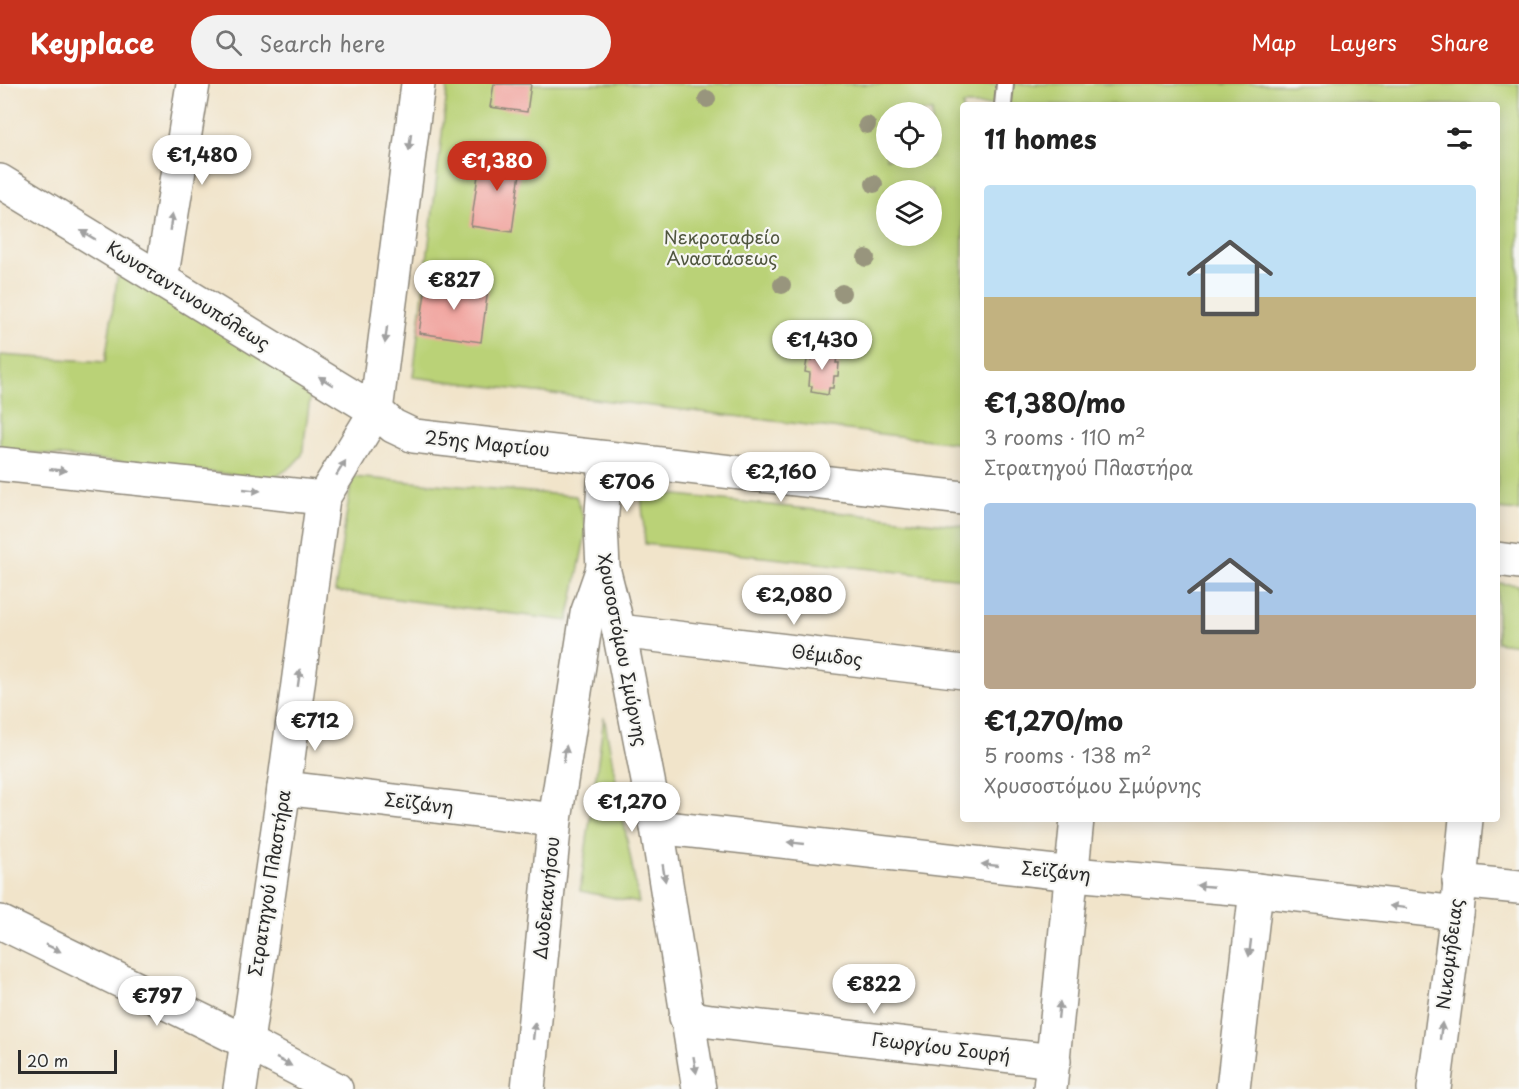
<!DOCTYPE html>
<meta charset="utf-8">
<style>
body{margin:0;font-family:"Playpen Sans",sans-serif;background:#f2f2f2;color:#222;height:100vh;display:flex;flex-direction:column;font-size:22px;white-space:nowrap}
*{box-sizing:border-box;margin:0}
p{font-size:20px;color:#767676}
.icon{flex:none;width:33px;height:33px;fill:none;stroke:currentColor;stroke-width:2;stroke-linecap:round;stroke-linejoin:round}
.map{position:relative;flex:1;overflow:hidden}
.drawer{position:absolute;left:960px;top:18px;width:540px;height:720px;display:flex;flex-direction:column;background:#fff;border-radius:6px;box-shadow:0 3px 15px #0003}
.drawer>*{flex:none}
.buttons{position:absolute;left:876px;top:18px;display:grid;gap:12px}
.buttons a{display:grid;place-items:center;width:66px;height:66px;border-radius:50%;background:#fff;box-shadow:0 3px 15px #0003;font-size:30px}
.scale{position:absolute;left:18px;bottom:15px;width:99px;box-sizing:border-box;padding-left:6px;border:3px solid #2b2b2b;border-top:0;font-size:16px;line-height:21px;white-space:nowrap;color:#2b2b2b;-webkit-text-stroke:4px #f6f6f2;paint-order:stroke}
.price{position:absolute;translate:-50% -51px;padding:0 14px;border-radius:21px;background:#fff;color:#222;font-size:20px;line-height:39px;filter:drop-shadow(0 2px 3px #0008)}
.price::after{content:'';position:absolute;left:50%;top:36px;width:18px;height:14px;margin-left:-9px;background:inherit;clip-path:polygon(0 0,100% 0,50% 100%)}
.price.active{background:#c8321e;color:#fff}
ul{padding:0;list-style:none}
li{display:grid;align-content:center;gap:12px;height:318px;padding:0 24px}
li span{display:grid;place-items:center;height:186px;border-radius:6px;color:#555}
li>.icon{margin-inline-start:auto}
span .icon{width:108px;height:108px;fill:#fffc;stroke-width:1}
li b{font-size:26px}
h2{display:flex;justify-content:space-between;align-items:center;height:72px;padding:0 24px;font-size:26px}
header{display:flex;align-items:center;gap:36px;box-sizing:border-box;height:84px;padding:0 30px;background:#c8321e;color:#fff}
header strong{font-size:28px}
nav{display:flex;gap:33px;margin-inline-start:auto;font-size:21px}
.search{width:420px;height:54px;background:#f2f2f2;display:flex;align-items:center;gap:15px;box-sizing:border-box;padding:0 21px;border-radius:33px;color:#767676;font-size:22px}
.map>svg:first-child{display:block}
.green{fill:#bad277;stroke:#727e51;stroke-width:1.5;fill-rule:evenodd}
.building{fill:#f1a49f}
.lines{fill:none;stroke-linecap:round;stroke-linejoin:round}
.service-casing{stroke:#8e887a;stroke-width:20}
.minor-casing{stroke:#8e887a;stroke-width:36}
.tertiary-casing{stroke:#8e887a;stroke-width:36}
.service{stroke:#fff;stroke-width:16}
.minor{stroke:#fff;stroke-width:33}
.tertiary{stroke:#fff;stroke-width:33}
.tree{fill:#98957d}
.oneway{fill:#a0a0a0}
.labels{text-anchor:middle;stroke-width:4.5;stroke-linejoin:round;paint-order:stroke}
.park-label{font-size:18px;fill:#4f553e;stroke:#f6f6f2}
.street-label{font-size:18px;fill:#2b2b2b;stroke:#f6f6f2}
</style>
<header>
<strong>Keyplace</strong>
<div class="search"><svg class="icon" aria-label="search" viewBox="0 0 24 24"><circle cx="10" cy="10" r="6"/><path d="M15 15l6 6"/></svg>Search here</div>
<nav><a>Map</a><a>Layers</a><a>Share</a></nav>
</header>
<div class="map">
<svg width="1519" height="1005" viewBox="0 0 1519 1005">
<rect width="100%" height="100%" fill="#f6f6f2"/>
<filter id="ink" filterUnits="userSpaceOnUse"><feTurbulence type="fractalNoise" baseFrequency=".0167" numOctaves="2"/><feDisplacementMap in="SourceGraphic" scale="12" xChannelSelector="R" yChannelSelector="G"/><feConvolveMatrix kernelMatrix="1 2 1 2 8 2 1 2 1" color-interpolation-filters="sRGB"/></filter>
<filter id="wash" filterUnits="userSpaceOnUse"><feTurbulence type="fractalNoise" baseFrequency=".008" numOctaves="4" result="noise"/><feDisplacementMap in="SourceGraphic" scale="24" xChannelSelector="R" yChannelSelector="G"/><feGaussianBlur stdDeviation="1.35" result="paint"/><feColorMatrix in="noise" values="0 0 0 0 0 0 0 0 0 0 0 0 0 0 0 0 0 1.4 0 .05"/><feComposite in="paint" operator="in"/></filter>
<g filter="url(#wash)">
<rect width="100%" height="100%" fill="#f1e4ca"/>
<g class="green">
<path d="M448 0H1519V427L1497 425V21H963V360L413 293ZM886 28H932V74H886ZM886 106H932V152H886Z"/>
<path d="M121 168 313 293 302 371 292 382 273 395 0 365V271L105 278Z"/>
<path d="M352 393 576 412 587 444 568 537 335 507Z"/>
<path d="M641 407 963 442V495L645 460Z"/>
<path d="M1497 499 1519 501V561L1497 558Z"/>
<path d="M604 633 639 819 580 807Z"/>
</g>
<g id="blocks">
<g class="building">
<path d="M494 0H531L527 28 490 23Z"/>
<path d="M481 69 522 74 512 148 471 142Z"/>
<path d="M427 196 488 205 481 258 419 249Z"/>
<path d="M817 264 835 267 834 273H837L836 279H839L838 292H834L833 304H829L828 311 811 308 812 302H809L810 289 805 288 807 276H812V270L816 271Z"/>
</g>
</g>
</g>
<g filter="url(#ink)">
<use href="#blocks" fill-opacity="0" stroke="#8e887a" stroke-width="1.5"/>
<g class="lines">
<defs>
<path id="service" d="M1003 21 1005 0"/>
<g id="minor">
<path d="M161 196 193 0"/>
<path d="M0 380 323 414"/>
<path d="M619 547 963 588"/>
<path d="M284 704 555 736"/>
<path d="M657 743 1073 790 1256 806 1457 829"/>
<path d="M1459 797 1519 803"/>
<path d="M0 838 246 958 336 1005"/>
<path d="M686 933 711 937 1054 977"/>
<path d="M240 1005 284 704 323 414 376 327 418 0"/>
<path d="M1050 1005 1077 735"/>
<path d="M1233 1005 1256 806"/>
<path d="M1434 1005 1457 829 1466 735"/>
</g>
<g id="tertiary">
<path d="M0 97 376 327 393 342 414 352 963 414"/>
<path d="M606 374 601 442 603 484 619 547 657 743 699 1005"/>
<path d="M1497 475 1519 478"/>
<path d="M528 1005 555 736 587 530 603 484"/>
</g>
</defs>
<use href="#service" class="service-casing"/>
<use href="#minor" class="minor-casing"/>
<use href="#tertiary" class="tertiary-casing"/>
<use href="#service" class="service"/>
<use href="#minor" class="minor"/>
<use href="#tertiary" class="tertiary"/>
</g>
<g class="tree">
<circle cx="707" cy="15" r="9"/>
<circle cx="867" cy="41" r="9"/>
<circle cx="874" cy="100" r="9"/>
<circle cx="866" cy="174" r="9"/>
<circle cx="782" cy="201" r="9"/>
<circle cx="842" cy="209" r="9"/>
</g>
<defs><path id="oneway-solid" d="M-6-.8H1V-3.2L6.5 0L1 3.2V.8H-6Z" transform="scale(1.5)"/></defs>
<g class="oneway">
<use href="#oneway-solid" transform="translate(410 58) rotate(97)"/>
<use href="#oneway-solid" transform="translate(171 138) rotate(-81)"/>
<use href="#oneway-solid" transform="translate(88 151) rotate(-149)"/>
<use href="#oneway-solid" transform="translate(386 251) rotate(97)"/>
<use href="#oneway-solid" transform="translate(326 297) rotate(-148)"/>
<use href="#oneway-solid" transform="translate(341 384) rotate(-58)"/>
<use href="#oneway-solid" transform="translate(58 386) rotate(6)"/>
<use href="#oneway-solid" transform="translate(252 406) rotate(6)"/>
<use href="#oneway-solid" transform="translate(299 594) rotate(-82)"/>
<use href="#oneway-solid" transform="translate(565 670) rotate(-81)"/>
<use href="#oneway-solid" transform="translate(796 759) rotate(-174)"/>
<use href="#oneway-solid" transform="translate(990 781) rotate(-174)"/>
<use href="#oneway-solid" transform="translate(664 789) rotate(81)"/>
<use href="#oneway-solid" transform="translate(1205 802) rotate(-175)"/>
<use href="#oneway-solid" transform="translate(1398 823) rotate(-173)"/>
<use href="#oneway-solid" transform="translate(53 864) rotate(26)"/>
<use href="#oneway-solid" transform="translate(1250 864) rotate(97)"/>
<use href="#oneway-solid" transform="translate(1059 926) rotate(-84)"/>
<use href="#oneway-solid" transform="translate(534 947) rotate(-84)"/>
<use href="#oneway-solid" transform="translate(1441 947) rotate(-83)"/>
<use href="#oneway-solid" transform="translate(284 978) rotate(27)"/>
<use href="#oneway-solid" transform="translate(695 981) rotate(80)"/>
</g>
</g>
<g class="labels">
<g class="park-label">
<text x="722" y="160">Νεκροταφείο<tspan x="722" dy="21">Αναστάσεως</tspan></text>
</g>
<g class="street-label">
<text transform="translate(188 212) rotate(32)" y="6">Κωνσταντινουπόλεως</text>
<text transform="translate(487 360) rotate(6)" y="6">25ης Μαρτίου</text>
<text transform="translate(622 566) rotate(79)" y="6">Χρυσοστόμου Σμύρνης</text>
<text transform="translate(827 572) rotate(7)" y="6">Θέμιδος</text>
<text transform="translate(419 720) rotate(7)" y="6">Σεϊζάνη</text>
<text transform="translate(1056 788) rotate(6)" y="6">Σεϊζάνη</text>
<text transform="translate(270 799) rotate(-81)" y="6">Στρατηγού Πλαστήρα</text>
<text transform="translate(547 814) rotate(-84)" y="6">Δωδεκανήσου</text>
<text transform="translate(1450 870) rotate(-83)" y="6">Νικομήδειας</text>
<text transform="translate(941 964) rotate(7)" y="6">Γεωργίου Σουρή</text>
</g>
</g>
</svg>
<div class="buttons">
<a><svg class="icon" aria-label="locate" viewBox="0 0 24 24"><circle cx="12" cy="12" r="6"/><path d="M12 2v4M12 18v4M2 12h4M18 12h4"/></svg></a>
<a><svg class="icon" aria-label="layers" viewBox="0 0 24 24"><path d="M12 4l9 5-9 5-9-5zM3 14l9 5 9-5"/></svg></a>
</div>
<div class="scale">20 m</div>
<b class="price" style="left:202px;top:102px">€1,480</b>
<b class="price active" style="left:497px;top:108px">€1,380</b>
<b class="price" style="left:454px;top:227px">€827</b>
<b class="price" style="left:822px;top:287px">€1,430</b>
<b class="price" style="left:781px;top:419px">€2,160</b>
<b class="price" style="left:627px;top:429px">€706</b>
<b class="price" style="left:794px;top:542px">€2,080</b>
<b class="price" style="left:315px;top:668px">€712</b>
<b class="price" style="left:632px;top:749px">€1,270</b>
<b class="price" style="left:874px;top:931px">€822</b>
<b class="price" style="left:157px;top:943px">€797</b>
<section class="drawer">
<h2>11 homes<svg class="icon" aria-label="filters" viewBox="0 0 24 24"><path d="M4 7h16M4 17h16"/><circle cx="9" cy="7" r="2"/><circle cx="15" cy="17" r="2"/></svg></h2>
<ul>
<li><span style="background:linear-gradient(#bfe0f5 60%,#c2b280 0)"><svg class="icon" aria-label="home" viewBox="0 0 24 24"><path d="M3 11l9-7 9 7M6 9v11h12V9"/></svg></span><div><b>€1,380/mo</b><p>3 rooms · 110 m²</p><p>Στρατηγού Πλαστήρα</p></div></li>
<li><span style="background:linear-gradient(#a9c7e8 60%,#b9a48a 0)"><svg class="icon" aria-label="home" viewBox="0 0 24 24"><path d="M3 11l9-7 9 7M6 9v11h12V9"/></svg></span><div><b>€1,270/mo</b><p>5 rooms · 138 m²</p><p>Χρυσοστόμου Σμύρνης</p></div></li>
</ul>
</section>
</div>
